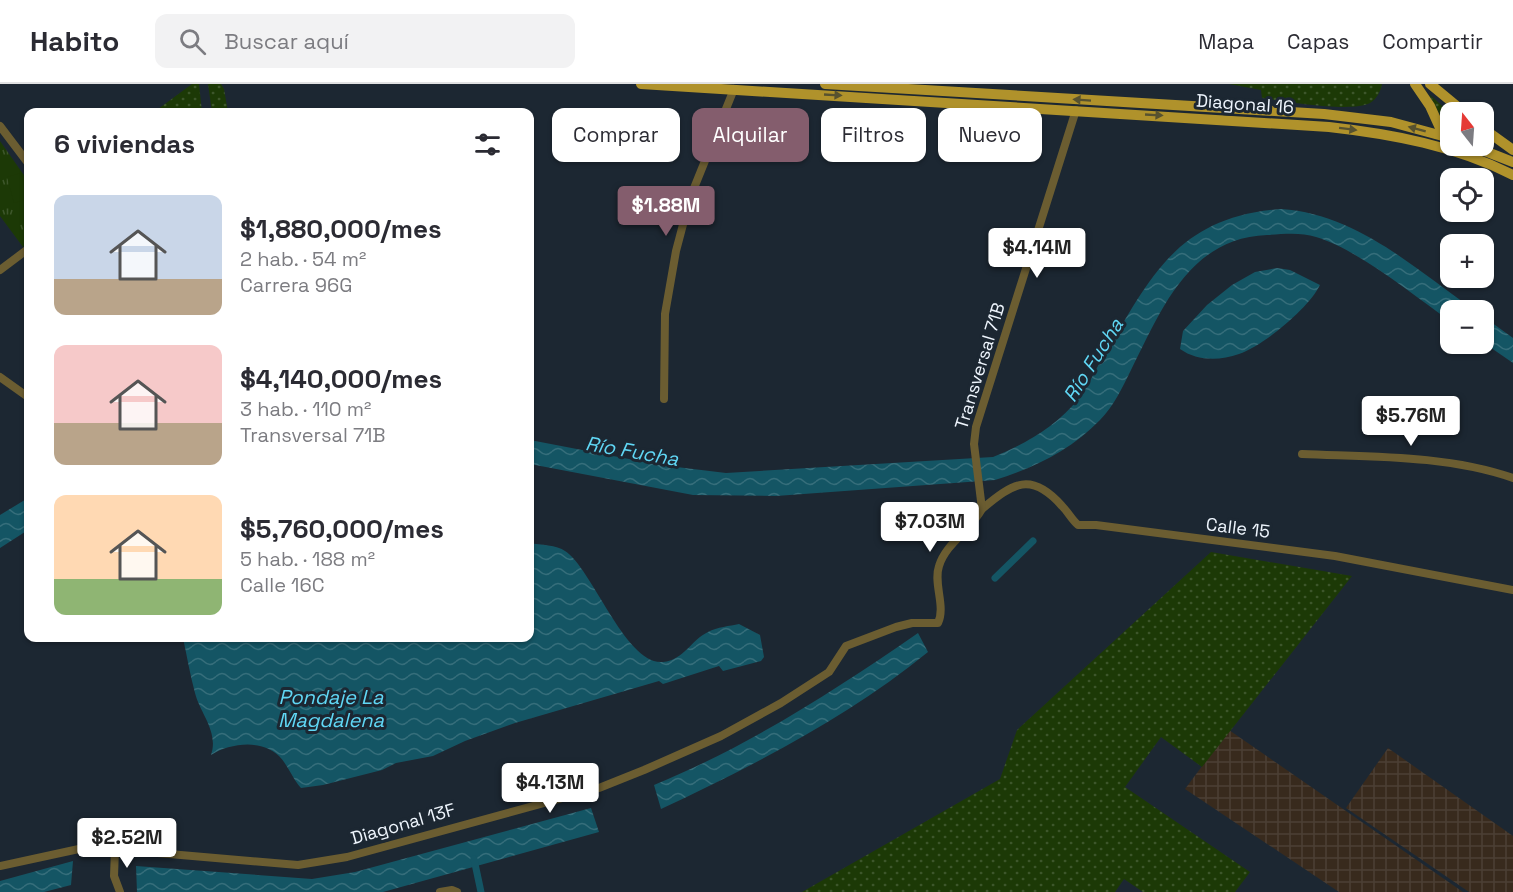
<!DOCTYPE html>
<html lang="es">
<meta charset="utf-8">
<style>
body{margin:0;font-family:"Space Grotesk",sans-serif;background:#f2f2f3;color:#2b2b33;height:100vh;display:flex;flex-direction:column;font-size:22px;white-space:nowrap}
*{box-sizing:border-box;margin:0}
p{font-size:20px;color:#7c7c81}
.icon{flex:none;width:33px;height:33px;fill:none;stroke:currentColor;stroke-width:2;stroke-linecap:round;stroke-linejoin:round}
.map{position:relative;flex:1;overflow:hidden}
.sheet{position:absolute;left:24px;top:24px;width:510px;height:534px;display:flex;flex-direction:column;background:#fff;border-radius:12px;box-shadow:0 2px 4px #0004}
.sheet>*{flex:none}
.hud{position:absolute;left:552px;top:24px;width:570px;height:54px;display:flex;gap:12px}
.needle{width:39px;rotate:343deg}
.tools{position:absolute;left:1440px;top:18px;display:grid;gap:12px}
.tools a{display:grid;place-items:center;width:54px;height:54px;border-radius:12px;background:#fff;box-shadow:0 2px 4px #0004;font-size:30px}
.price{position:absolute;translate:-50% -51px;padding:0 14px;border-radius:6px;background:#fff;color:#222;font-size:20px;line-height:39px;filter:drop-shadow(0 2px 3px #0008)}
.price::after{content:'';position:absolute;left:50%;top:36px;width:18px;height:14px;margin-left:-9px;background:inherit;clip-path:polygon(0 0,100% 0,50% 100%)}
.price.current{background:#845d6d;color:#fff}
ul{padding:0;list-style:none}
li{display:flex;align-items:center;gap:18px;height:150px;padding:0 30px}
li span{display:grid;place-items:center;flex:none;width:168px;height:120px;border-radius:12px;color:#555}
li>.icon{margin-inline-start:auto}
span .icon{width:72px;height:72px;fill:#fffc;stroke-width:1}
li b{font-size:26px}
h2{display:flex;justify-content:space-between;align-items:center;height:72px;padding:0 30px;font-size:26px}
.chip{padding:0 21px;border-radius:12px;background:#fff;box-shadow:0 2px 4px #0004;font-size:21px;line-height:54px}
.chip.current{background:#845d6d;color:#fff}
header{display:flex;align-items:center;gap:36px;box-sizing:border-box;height:84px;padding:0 30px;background:#fff;border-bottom:2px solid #e1e1e2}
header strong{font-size:28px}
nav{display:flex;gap:33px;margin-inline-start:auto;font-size:21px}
.search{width:420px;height:54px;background:#f2f2f3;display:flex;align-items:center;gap:15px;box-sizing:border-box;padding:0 21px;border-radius:12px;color:#7c7c81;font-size:22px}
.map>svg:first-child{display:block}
.industrial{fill:url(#industrial-grid)}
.grass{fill:url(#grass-dots)}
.park{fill:url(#park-tufts)}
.pitch{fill:#1c3906}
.water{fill:url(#water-waves)}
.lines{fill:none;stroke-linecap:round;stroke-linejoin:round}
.canal{stroke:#145564;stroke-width:7}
.minor{stroke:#6b5d31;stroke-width:8}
.major{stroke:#b0922b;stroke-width:10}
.oneway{fill:#57522f}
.labels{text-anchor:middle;stroke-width:6;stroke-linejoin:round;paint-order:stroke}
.street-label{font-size:18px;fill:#eef5fd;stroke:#1c2732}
.water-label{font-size:20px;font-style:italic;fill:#60d7f5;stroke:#1c2732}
</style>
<header>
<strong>Habito</strong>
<div class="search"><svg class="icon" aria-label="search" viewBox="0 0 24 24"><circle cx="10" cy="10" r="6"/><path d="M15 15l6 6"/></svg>Buscar aquí</div>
<nav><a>Mapa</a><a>Capas</a><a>Compartir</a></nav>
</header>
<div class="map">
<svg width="1513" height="808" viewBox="0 0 1513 808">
<defs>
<pattern id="industrial-grid" width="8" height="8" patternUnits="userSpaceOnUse" patternTransform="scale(1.5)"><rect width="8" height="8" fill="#382a1d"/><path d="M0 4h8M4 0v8" fill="none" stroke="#4b3f34"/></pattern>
<pattern id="grass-dots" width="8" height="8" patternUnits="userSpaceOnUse" patternTransform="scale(1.5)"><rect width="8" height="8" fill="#1c3906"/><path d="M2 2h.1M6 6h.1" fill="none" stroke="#3d562b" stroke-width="1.8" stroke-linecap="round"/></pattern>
<pattern id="park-tufts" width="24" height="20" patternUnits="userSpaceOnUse" patternTransform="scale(1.5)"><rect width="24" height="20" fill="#1c3906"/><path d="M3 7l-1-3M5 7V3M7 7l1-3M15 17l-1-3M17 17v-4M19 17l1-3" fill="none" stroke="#3d562b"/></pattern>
<pattern id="water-waves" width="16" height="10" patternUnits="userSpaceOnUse" patternTransform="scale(1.5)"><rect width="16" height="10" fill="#145564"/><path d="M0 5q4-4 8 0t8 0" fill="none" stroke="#366e7b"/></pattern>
</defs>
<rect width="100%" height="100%" fill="#1c2732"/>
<g class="industrial">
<path d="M1229 646 1463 808H1339L1185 705Z"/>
<path d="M1388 664 1513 752V808H1469L1346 724Z"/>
</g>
<g class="grass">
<path d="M192 0H199L202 28H154Z"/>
<path d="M208 0H221L224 5 228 28H212Z"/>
<path d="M1229 0H1382C1381 7 1376 16 1370 19 1351 29 1284 17 1262 14L1261 6Z"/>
<path d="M1429 10 1450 29V49Z"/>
<path d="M1211 468 1352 492 1202 683 1161 653 1125 703 1250 788 1235 808H1143L1124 795 1115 808H802L1000 695 1017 646Z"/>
</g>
<path class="park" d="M0 57 28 97V158L23 163 0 132Z"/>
<path class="pitch" d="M21 89 28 115 14 119 7 93Z"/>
<g class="water">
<path d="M1281 125C1357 130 1414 184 1474 226H1450V237C1413 211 1359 166 1316 153 1301 148 1283 150 1267 151 1189 154 1161 226 1131 286 1122 304 1114 322 1100 336 1071 366 1034 384 995 396L776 412 693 411 530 380V356L660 381 726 389 993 373C1025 360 1056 343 1079 314 1088 303 1094 288 1102 275 1150 194 1176 133 1281 125Z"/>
<path d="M1277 184 1290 186 1320 201C1309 224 1263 262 1239 270 1219 277 1197 277 1180 265L1183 247 1207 221 1232 201 1255 188Z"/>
<path d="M1484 233 1513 254V279L1484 259Z"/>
<path d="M28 414V446L0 464V431Z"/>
<path d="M530 459C540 461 557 461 565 467 592 484 626 582 663 578 684 576 691 556 708 548 717 543 730 542 739 540L760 551 764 573 761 577 723 587 719 582 663 600 659 597 515 639 465 657 433 672 396 679 382 686 323 701 301 704C292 694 288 681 279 672 262 655 230 659 211 671 219 648 200 629 195 609 190 591 187 572 183 554H530Z"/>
<path d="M918 549 928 568C848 633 755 681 661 725L654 701C749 662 834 607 918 549Z"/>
<path d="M591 724 599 748 383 808H137L136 782 312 795 355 788Z"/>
<path d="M73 777 71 801 44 808H0V797Z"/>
</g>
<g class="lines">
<g class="canal">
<path d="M995 494 1033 457"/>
<path d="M474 775 481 808"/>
</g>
<g class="minor">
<path d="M0 42 28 79"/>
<path d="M0 186 28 165"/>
<path d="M0 293 28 313"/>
<path d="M664 315 665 230 676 167 690 114 734 5"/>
<path d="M1302 370C1372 373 1447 371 1513 394"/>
<path d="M982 425C1013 399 1031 387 1062 422 1068 428 1072 436 1078 441H1096L1335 472 1513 506"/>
<path d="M115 766 114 792 120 808"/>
<path d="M0 782 88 763 298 781 347 773 599 704 644 686 721 652 781 619 829 588 846 562 896 543 912 539H938C946 522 933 500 939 482 946 459 971 446 982 425L974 360 976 343 1076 26"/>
<path d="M440 808 452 806 457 808"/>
</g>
<g class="major">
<path d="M641 0 1329 43C1392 50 1456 62 1513 91"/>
<path d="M825 0 1324 30 1391 38 1450 54"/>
<path d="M1415 0 1430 22 1445 55"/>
<path d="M1430 0 1464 28"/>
<path d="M1484 45 1513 66"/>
<path d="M1472 62 1513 78"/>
</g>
</g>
<defs><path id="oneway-solid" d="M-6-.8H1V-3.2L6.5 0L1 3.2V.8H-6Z" transform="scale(1.5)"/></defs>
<g class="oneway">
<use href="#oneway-solid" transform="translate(833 11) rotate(3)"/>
<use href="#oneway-solid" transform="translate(1082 16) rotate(-176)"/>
<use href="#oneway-solid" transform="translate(1154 31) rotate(3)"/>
<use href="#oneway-solid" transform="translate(1348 45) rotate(7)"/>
<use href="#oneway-solid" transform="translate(1417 45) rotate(-165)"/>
</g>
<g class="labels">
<g class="street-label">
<text transform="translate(1245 20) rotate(4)" y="6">Diagonal 16</text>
<text transform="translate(980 282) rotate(-73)" y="6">Transversal 71B</text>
<text transform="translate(1238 444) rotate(7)" y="6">Calle 15</text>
<text transform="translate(403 740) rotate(-16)" y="6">Diagonal 13F</text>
</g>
<g class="water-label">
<text transform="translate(1093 276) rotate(-58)" y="7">Río Fucha</text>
<text transform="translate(632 367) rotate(10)" y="7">Río Fucha</text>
<text x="331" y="620">Pondaje La<tspan x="331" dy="23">Magdalena</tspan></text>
</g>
</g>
</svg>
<div class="tools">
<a><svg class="needle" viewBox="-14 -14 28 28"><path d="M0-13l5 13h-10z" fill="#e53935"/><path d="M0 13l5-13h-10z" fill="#7c7c81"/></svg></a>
<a><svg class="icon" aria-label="locate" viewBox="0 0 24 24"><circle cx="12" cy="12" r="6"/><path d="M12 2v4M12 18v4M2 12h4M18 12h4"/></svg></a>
<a>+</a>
<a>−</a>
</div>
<b class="price current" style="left:666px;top:153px">$1.88M</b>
<b class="price" style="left:1037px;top:195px">$4.14M</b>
<b class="price" style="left:1411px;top:363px">$5.76M</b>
<b class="price" style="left:930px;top:469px">$7.03M</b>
<b class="price" style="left:550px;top:730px">$4.13M</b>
<b class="price" style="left:127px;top:785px">$2.52M</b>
<div class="hud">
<a class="chip">Comprar</a>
<a class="chip current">Alquilar</a>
<a class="chip">Filtros</a>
<a class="chip">Nuevo</a>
</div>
<section class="sheet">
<h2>6 viviendas<svg class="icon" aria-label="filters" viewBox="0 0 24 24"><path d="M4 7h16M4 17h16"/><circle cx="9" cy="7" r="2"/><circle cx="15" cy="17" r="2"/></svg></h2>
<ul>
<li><span style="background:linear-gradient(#c9d6e8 70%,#b9a48a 0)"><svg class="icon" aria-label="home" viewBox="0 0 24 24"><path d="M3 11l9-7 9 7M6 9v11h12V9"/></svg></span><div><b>$1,880,000/mes</b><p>2 hab. · 54 m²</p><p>Carrera 96G</p></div></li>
<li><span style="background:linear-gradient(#f6c9c9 65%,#b9a48a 0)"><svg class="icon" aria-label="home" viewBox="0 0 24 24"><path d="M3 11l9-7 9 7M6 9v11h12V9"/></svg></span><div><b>$4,140,000/mes</b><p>3 hab. · 110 m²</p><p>Transversal 71B</p></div></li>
<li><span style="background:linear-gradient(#ffd9b3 70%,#8fb573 0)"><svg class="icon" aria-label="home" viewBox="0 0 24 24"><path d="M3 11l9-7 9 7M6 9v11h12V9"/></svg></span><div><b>$5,760,000/mes</b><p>5 hab. · 188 m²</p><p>Calle 16C</p></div></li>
</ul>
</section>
</div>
